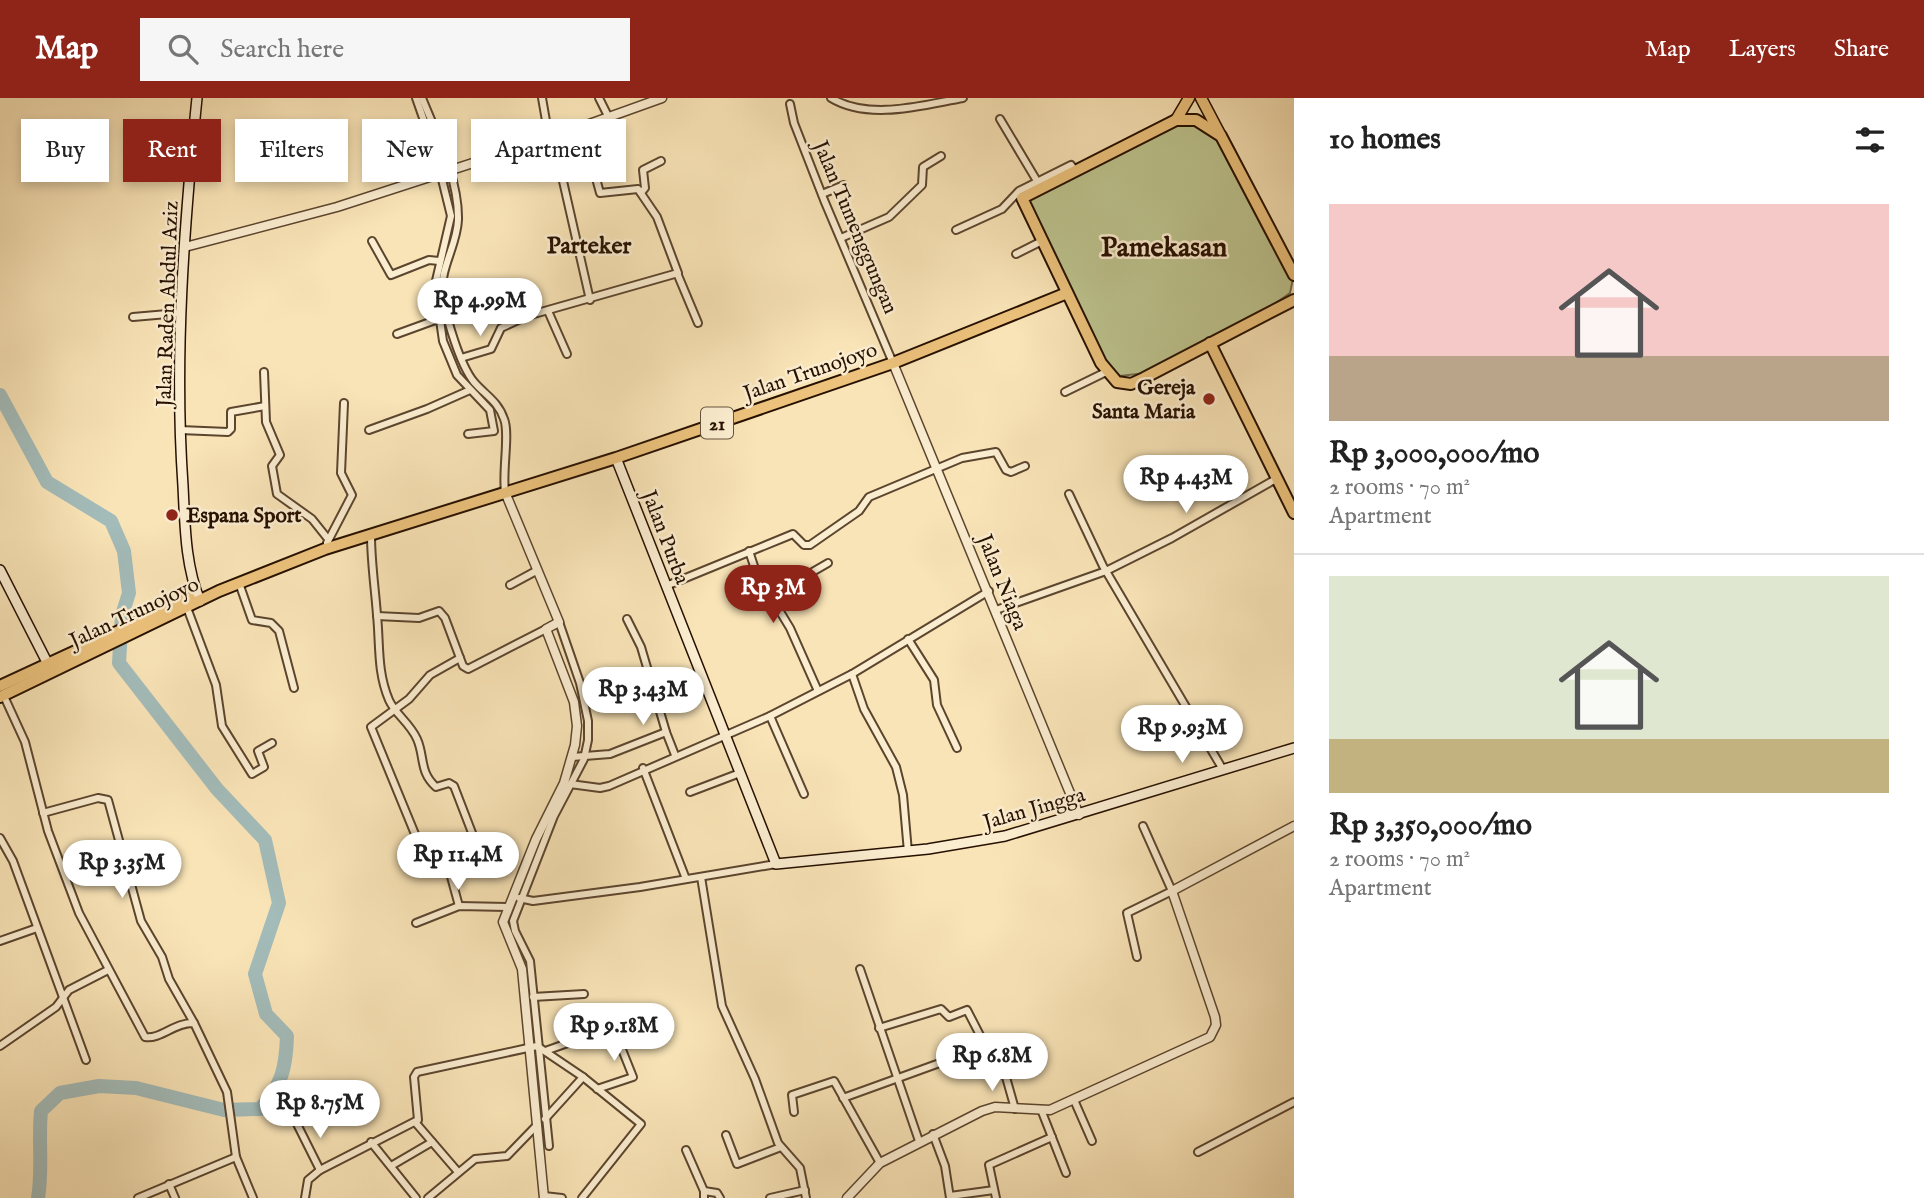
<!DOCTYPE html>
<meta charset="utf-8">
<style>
body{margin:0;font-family:"IM FELL English",serif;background:#f6f6f6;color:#222;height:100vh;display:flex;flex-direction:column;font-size:26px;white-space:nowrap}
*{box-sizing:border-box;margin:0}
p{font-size:23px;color:#767676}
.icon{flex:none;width:38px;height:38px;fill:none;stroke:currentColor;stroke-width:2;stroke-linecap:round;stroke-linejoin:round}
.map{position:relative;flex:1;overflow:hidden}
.side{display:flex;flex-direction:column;background:#fff;width:630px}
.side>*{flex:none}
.top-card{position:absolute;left:21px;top:21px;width:665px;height:63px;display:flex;gap:14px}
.price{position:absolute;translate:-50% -60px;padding:0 16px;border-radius:24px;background:#fff;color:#222;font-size:23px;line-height:46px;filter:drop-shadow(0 2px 4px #0008)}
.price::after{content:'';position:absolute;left:50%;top:42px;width:21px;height:16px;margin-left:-10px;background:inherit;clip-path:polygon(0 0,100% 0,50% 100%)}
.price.current{background:#8f2418;color:#fff}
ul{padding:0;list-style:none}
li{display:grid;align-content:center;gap:14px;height:371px;padding:0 35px}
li+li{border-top:2px solid #e0e0e0}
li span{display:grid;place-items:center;height:217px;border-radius:0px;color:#555}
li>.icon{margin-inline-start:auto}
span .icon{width:126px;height:126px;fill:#fffc;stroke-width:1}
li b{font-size:30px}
h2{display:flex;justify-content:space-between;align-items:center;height:84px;padding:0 35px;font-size:30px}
.tag{padding:0 24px;border-radius:0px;background:#fff;box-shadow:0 4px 10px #0003;font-size:24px;line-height:63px}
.tag.current{background:#8f2418;color:#fff}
header{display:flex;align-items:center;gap:42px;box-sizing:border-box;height:98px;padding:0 35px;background:#8f2418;color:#fff}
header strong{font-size:33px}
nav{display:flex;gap:38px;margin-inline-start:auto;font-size:24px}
.search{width:490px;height:63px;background:#f6f6f6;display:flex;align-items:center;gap:18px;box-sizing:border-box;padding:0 24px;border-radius:0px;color:#767676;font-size:26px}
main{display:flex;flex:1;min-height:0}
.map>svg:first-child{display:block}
.green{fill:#bdc48f;stroke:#726a48;stroke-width:2}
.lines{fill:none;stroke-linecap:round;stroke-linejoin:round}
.river{stroke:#a3bcba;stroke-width:14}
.minor-casing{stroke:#5b452e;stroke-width:10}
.tertiary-casing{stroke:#5b452e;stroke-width:11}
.secondary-casing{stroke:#261000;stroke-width:12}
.primary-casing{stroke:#261000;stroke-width:13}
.trunk-casing{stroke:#261000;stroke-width:14}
.minor{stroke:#fbedd0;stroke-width:6}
.tertiary{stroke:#fbedd0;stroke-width:8}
.secondary{stroke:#fbedd0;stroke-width:9}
.primary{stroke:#ecc27c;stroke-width:10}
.trunk{stroke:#ecc27c;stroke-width:10}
.poi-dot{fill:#8f2418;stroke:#fbedd0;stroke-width:2.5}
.labels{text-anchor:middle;stroke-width:5;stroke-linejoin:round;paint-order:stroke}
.shield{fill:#fbedd0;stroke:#66523e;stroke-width:2}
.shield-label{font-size:19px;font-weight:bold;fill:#261000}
.street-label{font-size:21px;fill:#261000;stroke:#fbedd0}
.poi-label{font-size:21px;font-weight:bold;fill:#261000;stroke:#fbedd0;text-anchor:end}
.quarter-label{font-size:24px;font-weight:bold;fill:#261000;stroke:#fbedd0}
.district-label{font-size:28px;font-weight:bold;fill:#261000;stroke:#fbedd0}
</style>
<header>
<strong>Map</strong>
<div class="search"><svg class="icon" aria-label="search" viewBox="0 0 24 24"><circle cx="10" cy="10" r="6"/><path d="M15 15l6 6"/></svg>Search here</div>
<nav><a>Map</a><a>Layers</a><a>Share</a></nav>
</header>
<main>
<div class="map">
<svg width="1294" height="1100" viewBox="0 0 1294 1100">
<rect width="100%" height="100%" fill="#f9e4b7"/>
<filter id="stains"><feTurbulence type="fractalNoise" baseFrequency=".00286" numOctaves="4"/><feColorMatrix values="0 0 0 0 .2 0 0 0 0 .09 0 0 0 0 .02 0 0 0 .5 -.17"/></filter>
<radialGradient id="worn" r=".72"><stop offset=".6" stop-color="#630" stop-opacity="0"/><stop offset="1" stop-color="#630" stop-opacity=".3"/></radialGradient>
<path class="green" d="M1191 17 1205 20 1214 27 1293 181 1290 195 1256 219 1146 275 1120 278 1103 262 1030 110 1029 99Z"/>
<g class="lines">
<path class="river" d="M0 297 47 384 111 423 124 453 129 495 122 517 119 565 217 691 265 742 279 805 255 876 266 916 287 938C286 970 282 987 260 1011L224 1012 136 990 99 988 60 995 41 1013C38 1043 43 1071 38 1100"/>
<defs>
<g id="minor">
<path d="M416 0 436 57 451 118 435 187 443 243 457 277 490 312 494 333 468 336"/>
<path d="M422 0C437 37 459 82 458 122 457 149 438 172 443 200 447 222 460 267 474 284 485 297 498 303 504 321 510 335 502 373 505 394"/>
<path d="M542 0 549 40"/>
<path d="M599 0 609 20"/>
<path d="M831 0C869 23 923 7 963 0"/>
<path d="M790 6 794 25 824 102 893 265"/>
<path d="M1000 21 1037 83"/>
<path d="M553 39 590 202"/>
<path d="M641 95 645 90 643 72 661 63"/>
<path d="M822 96 844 87"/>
<path d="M956 132 1002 111 1019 93 1071 67 1076 74"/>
<path d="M841 140 889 119 922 87 923 69 941 58"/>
<path d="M372 143 391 177 429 162 439 163"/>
<path d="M1016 156 1042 143"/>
<path d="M677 175 698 225"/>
<path d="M447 213 478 211"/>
<path d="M548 213 567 256"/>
<path d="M133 219 179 215"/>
<path d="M397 236 441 220"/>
<path d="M461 260 491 251 501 230 527 218 678 175 657 119 638 91 600 95 582 29"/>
<path d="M264 274 266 324 280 357 272 368 277 396 312 421 328 441"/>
<path d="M1065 294 1106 274"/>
<path d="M180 332 228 334 231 331V314L265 308"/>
<path d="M369 332 427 311 470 292"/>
<path d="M1069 396 1103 468 1222 670"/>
<path d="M371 437C371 464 375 490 377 517 380 547 377 574 389 602 395 616 410 625 417 641 425 659 419 674 436 689L449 685 454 688 474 740"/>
<path d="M327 445 352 397 341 375 344 305"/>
<path d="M749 453 756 474 790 530 818 593"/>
<path d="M239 485 252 522 271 525 279 533 294 590"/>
<path d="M510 487 536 473"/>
<path d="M666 488 793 436 804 447H810L859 413 869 399 962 360 996 354 1006 372 1011 374 1025 368"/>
<path d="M771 498 828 465"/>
<path d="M186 507 216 587 222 628 252 676 264 669 258 653 272 645"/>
<path d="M996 512 1106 473 1172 440 1276 381"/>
<path d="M377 518 419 520 439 513 445 520 460 560"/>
<path d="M627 521 641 549 666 634"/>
<path d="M908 541 934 582 937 607 957 650"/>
<path d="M852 576 864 611 896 669 903 697 908 754"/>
<path d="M3 596 25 644 48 733 79 815 145 939C160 942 175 924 194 925L227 994 236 1059"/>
<path d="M770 618 804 696"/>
<path d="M572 659 610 656 666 634 675 657"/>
<path d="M643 670 686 781"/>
<path d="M570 686 600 690 609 688 770 618 852 576 989 493"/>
<path d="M690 694 740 675"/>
<path d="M43 715 98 700 108 702 141 823 162 859 169 881 194 925"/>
<path d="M0 740 13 763 86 962"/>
<path d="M121 757 160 751"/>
<path d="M701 779 722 908 755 981 778 1045 800 1070 806 1100"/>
<path d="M519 800 533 803 640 789 776 766"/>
<path d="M459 808 442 746 437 740 417 741 371 629 409 601 430 577 460 560 463 568 468 571 546 531"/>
<path d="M416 825 459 808 507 809"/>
<path d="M0 843 37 830"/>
<path d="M1137 859 1127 815 1172 793 1143 728"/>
<path d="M860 871 919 1043"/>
<path d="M533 899 584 896"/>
<path d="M879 930 941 911 949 919 967 912 984 945"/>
<path d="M0 948 56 909 69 892 108 872"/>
<path d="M548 952 613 929 633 979 597 991"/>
<path d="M843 1000 959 958 991 943 998 951 1015 1011"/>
<path d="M1074 1002 1092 1043"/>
<path d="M794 1014 792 997 834 983 880 1065"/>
<path d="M1042 1014 1066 1075"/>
<path d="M545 1021 583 979"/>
<path d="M415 1024 458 1074"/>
<path d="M297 1026 320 1072"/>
<path d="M933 1036 945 1068 950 1100"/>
<path d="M726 1037 737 1066 781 1049"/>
<path d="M371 1044 416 1100"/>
<path d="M549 1048 530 863 515 833 513 823 554 718 584 661 588 642V623L580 585 559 524"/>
<path d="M686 1052 704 1093V1100"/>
<path d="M1198 1054 1294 1004"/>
<path d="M391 1068 432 1044"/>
<path d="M169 1086 175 1100"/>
<path d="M704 1093 717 1095 720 1100"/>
<path d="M544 1098 562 1100"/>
<path d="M950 1098 994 1092"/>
<path d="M138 1100 236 1059 253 1100"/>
<path d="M305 1100 308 1082 320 1072 418 1022 414 979 417 974 537 948 583 979 641 1026 582 1100"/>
<path d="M428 1100 475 1061 507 1058 537 1027"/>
<path d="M770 1100 805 1092"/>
<path d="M996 1100 989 1067 1052 1039"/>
</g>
<g id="tertiary">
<path d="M185 149 337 109 553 39 662 0"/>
<path d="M893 265 1079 717"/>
<path d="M505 394 559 524 546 531 574 604 577 628 575 647 564 685 536 741 503 824 522 871 544 1100"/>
<path d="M847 1100 880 1065 982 1013 995 1009 1050 1012 1210 939 1216 927 1215 919 1172 793 1294 728"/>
</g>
<g id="secondary">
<path d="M197 0C184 129 174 258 183 388 185 426 185 467 200 503"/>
<path d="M616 360 776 766 928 751 1005 738 1294 650"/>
<path d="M0 472 50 570"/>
</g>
<g id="primary">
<path d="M1201 0 1221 38"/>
<path d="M1176 22 1189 0"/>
</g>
<g id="trunk">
<path d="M1294 177 1221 38 1196 22H1176L1022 100 1101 265 1117 284 1131 286 1144 280 1294 202"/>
<path d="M1210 245 1294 415"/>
<path d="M0 588 190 500"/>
<path d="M0 599 219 493 325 451 616 360 893 265 1067 195"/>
</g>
</defs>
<use href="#minor" class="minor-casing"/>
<use href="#tertiary" class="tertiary-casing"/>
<use href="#secondary" class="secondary-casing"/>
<use href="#primary" class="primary-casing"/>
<use href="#trunk" class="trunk-casing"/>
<use href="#minor" class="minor"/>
<use href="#tertiary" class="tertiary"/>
<use href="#secondary" class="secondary"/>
<use href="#primary" class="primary"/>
<use href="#trunk" class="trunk"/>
</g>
<g class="poi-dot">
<circle cx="1209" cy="301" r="7"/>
<circle cx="172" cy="417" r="7"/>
</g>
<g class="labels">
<rect class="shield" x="701" y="309.5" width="32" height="31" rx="5"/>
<g class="shield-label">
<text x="717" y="332">21</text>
</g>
<g class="street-label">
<text transform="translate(856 129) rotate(67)" y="7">Jalan Tumenggungan</text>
<text transform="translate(167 206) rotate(-88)" y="7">Jalan Raden Abdul Aziz</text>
<text transform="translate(810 273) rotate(-19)" y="7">Jalan Trunojoyo</text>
<text transform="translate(666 439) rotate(69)" y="7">Jalan Purba</text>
<text transform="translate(1003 484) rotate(68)" y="7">Jalan Niaga</text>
<text transform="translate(134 514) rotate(-25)" y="7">Jalan Trunojoyo</text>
<text transform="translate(1034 710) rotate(-16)" y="7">Jalan Jingga</text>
</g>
<g class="poi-label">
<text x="1195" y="296">Gereja<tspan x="1195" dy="24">Santa Maria</tspan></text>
<text x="186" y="424" text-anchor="start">Espana Sport</text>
</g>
<g class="quarter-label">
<text x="589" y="155">Parteker</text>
</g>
<g class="district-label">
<text x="1164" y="158">Pamekasan</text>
</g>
</g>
<rect width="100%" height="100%" filter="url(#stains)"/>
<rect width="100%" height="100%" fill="url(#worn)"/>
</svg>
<b class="price" style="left:480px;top:240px">Rp 4.99M</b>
<b class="price" style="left:1186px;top:417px">Rp 4.43M</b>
<b class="price current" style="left:773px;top:527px">Rp 3M</b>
<b class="price" style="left:643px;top:629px">Rp 3.43M</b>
<b class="price" style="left:1182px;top:667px">Rp 9.93M</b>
<b class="price" style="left:458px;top:794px">Rp 11.4M</b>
<b class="price" style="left:122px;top:802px">Rp 3.35M</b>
<b class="price" style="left:614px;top:965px">Rp 9.18M</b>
<b class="price" style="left:992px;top:995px">Rp 6.8M</b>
<b class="price" style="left:320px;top:1042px">Rp 8.75M</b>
<div class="top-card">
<a class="tag">Buy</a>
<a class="tag current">Rent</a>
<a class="tag">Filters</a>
<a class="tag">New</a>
<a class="tag">Apartment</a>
</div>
</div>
<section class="side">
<h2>10 homes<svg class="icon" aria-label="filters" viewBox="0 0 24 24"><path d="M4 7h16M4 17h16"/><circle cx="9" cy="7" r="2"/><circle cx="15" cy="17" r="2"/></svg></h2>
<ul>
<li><span style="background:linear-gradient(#f6c9c9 70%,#b9a48a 0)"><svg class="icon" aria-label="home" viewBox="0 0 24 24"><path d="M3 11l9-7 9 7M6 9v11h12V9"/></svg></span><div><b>Rp 3,000,000/mo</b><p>2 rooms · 70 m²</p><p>Apartment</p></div></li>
<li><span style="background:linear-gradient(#dfe7d0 75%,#c2b280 0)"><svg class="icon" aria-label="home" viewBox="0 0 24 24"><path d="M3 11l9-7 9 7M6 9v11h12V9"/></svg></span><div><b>Rp 3,350,000/mo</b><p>2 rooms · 70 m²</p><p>Apartment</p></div></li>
</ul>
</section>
</main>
